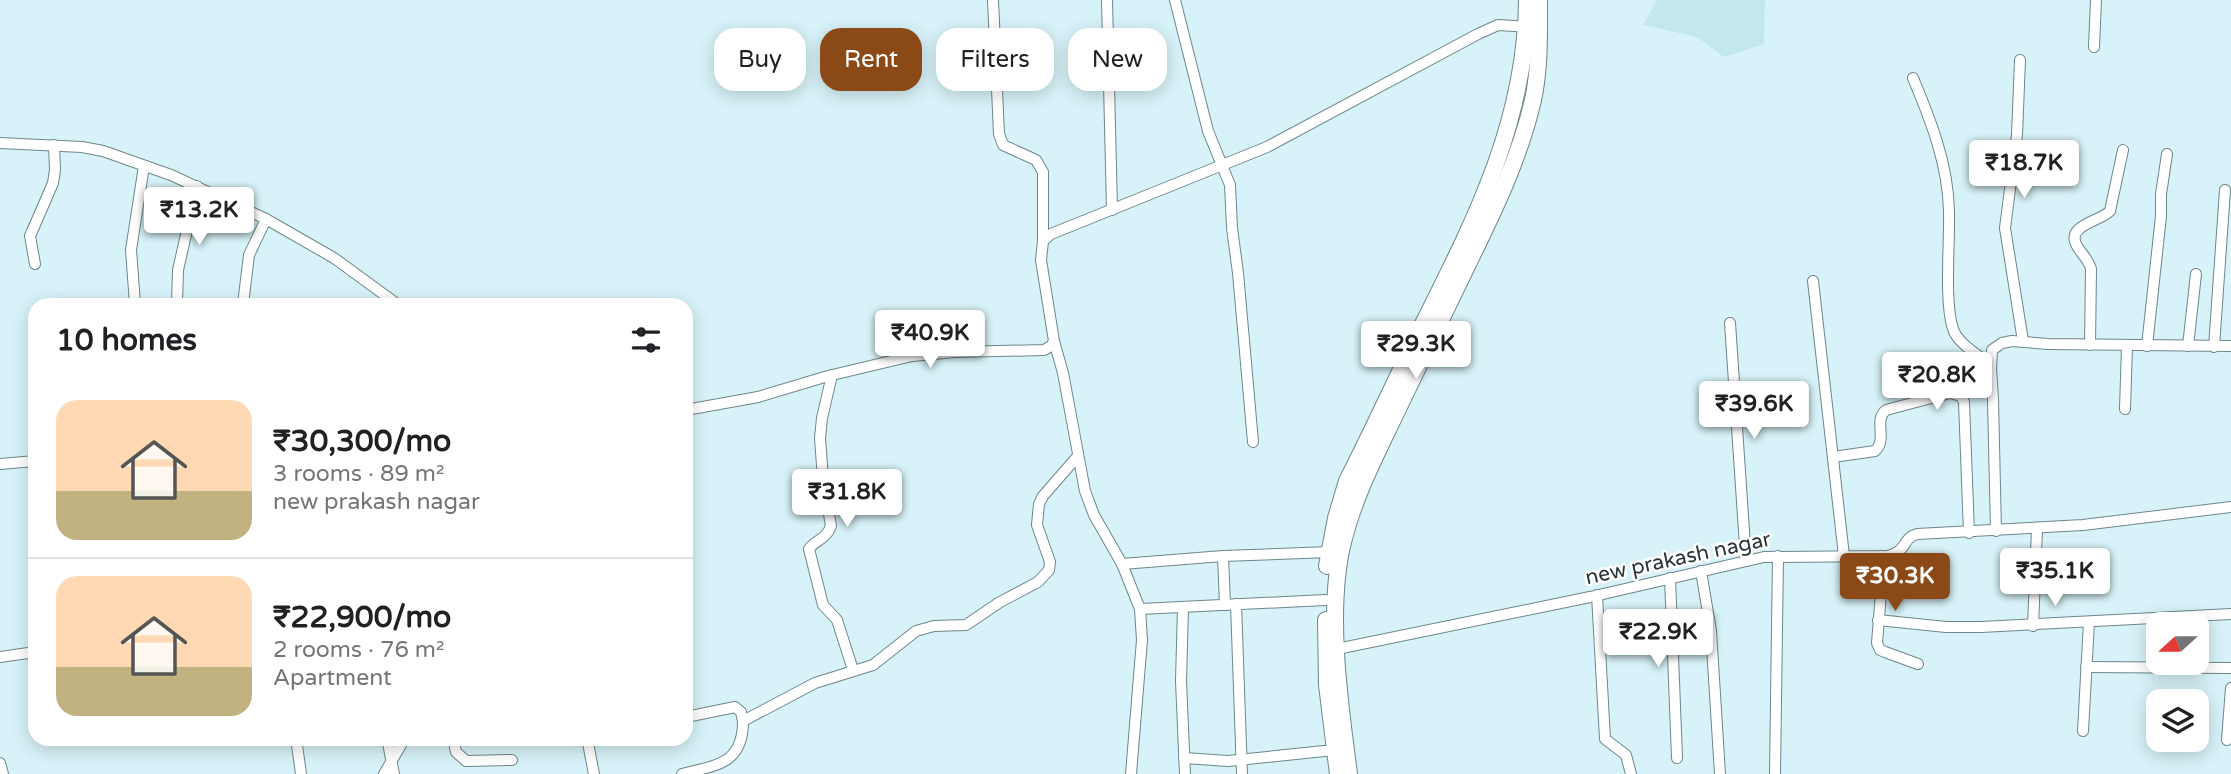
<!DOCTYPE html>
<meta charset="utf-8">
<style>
body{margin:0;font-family:"Varela Round",sans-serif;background:#f6f6f6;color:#202124;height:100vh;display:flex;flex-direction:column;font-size:26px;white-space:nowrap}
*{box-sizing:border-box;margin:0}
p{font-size:23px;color:#757577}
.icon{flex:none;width:38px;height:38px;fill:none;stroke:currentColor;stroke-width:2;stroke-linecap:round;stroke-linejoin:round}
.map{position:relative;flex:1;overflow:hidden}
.side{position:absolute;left:28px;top:298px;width:665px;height:448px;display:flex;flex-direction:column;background:#fff;border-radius:21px;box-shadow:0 4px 18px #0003}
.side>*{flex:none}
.banner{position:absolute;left:714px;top:28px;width:665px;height:63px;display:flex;gap:14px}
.needle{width:46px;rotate:249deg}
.controls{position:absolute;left:2146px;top:612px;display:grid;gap:14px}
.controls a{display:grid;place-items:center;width:63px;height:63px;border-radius:14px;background:#fff;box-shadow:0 4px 18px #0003;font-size:35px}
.price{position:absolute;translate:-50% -60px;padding:0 16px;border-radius:7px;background:#fff;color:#222;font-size:23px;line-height:46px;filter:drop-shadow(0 2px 4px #0008)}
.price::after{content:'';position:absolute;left:50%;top:42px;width:21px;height:16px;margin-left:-10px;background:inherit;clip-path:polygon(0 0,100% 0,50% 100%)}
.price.active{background:#8b4918;color:#fff}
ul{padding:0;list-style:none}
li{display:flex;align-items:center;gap:21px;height:175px;padding:0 28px}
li+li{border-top:2px solid #e0e0e0}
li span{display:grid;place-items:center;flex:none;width:196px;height:140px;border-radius:21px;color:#555}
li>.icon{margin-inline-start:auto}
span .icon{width:84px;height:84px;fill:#fffc;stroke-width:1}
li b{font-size:30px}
h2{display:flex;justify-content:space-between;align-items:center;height:84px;padding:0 28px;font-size:30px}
.chip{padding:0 24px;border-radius:21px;background:#fff;box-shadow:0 4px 18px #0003;font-size:24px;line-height:63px}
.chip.active{background:#8b4918;color:#fff}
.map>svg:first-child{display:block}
.built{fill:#c3e7ef}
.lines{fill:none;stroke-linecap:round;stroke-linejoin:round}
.street-casing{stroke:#6d868c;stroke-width:12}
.secondary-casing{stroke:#6d868c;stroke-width:18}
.street{stroke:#fff;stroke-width:10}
.secondary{stroke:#fff;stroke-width:16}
.labels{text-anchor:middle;stroke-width:5;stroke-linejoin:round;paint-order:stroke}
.street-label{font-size:21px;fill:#293436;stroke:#fff}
</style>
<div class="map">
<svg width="2231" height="774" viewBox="0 0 2231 774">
<rect width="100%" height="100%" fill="#d7f3f9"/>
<path class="built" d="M1657 0H1765L1764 44 1724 57 1697 37 1643 25Z"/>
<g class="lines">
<defs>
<g id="street">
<path d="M993 0 999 134 1003 145 1036 160 1043 172V241"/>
<path d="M1107 0 1112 210"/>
<path d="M1175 0 1208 131 1230 185 1232 228 1238 273 1253 442"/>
<path d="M2094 47 2096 0"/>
<path d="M2020 60 2017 135 2005 228 2023 341"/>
<path d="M1913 78C1931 121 1948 164 1949 211 1950 241 1944 302 1953 329 1958 344 1979 355 1991 366"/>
<path d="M0 143 82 147 103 151 171 175 266 219 334 258 397 304"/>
<path d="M35 264 30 236 53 183 55 170 54 145"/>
<path d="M1813 281 1844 556"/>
<path d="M135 304 131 250 144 166"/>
<path d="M177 304 178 270 197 186"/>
<path d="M243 304 249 255 266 219"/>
<path d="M1730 323 1746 561"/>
<path d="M1054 341 1063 373 1085 491 1094 515 1122 564 1140 609 1142 640 1131 774"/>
<path d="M2090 345 2091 269C2088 258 2080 253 2076 244 2067 225 2101 221 2110 211L2123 150"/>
<path d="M2147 346 2161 216V194L2167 154"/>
<path d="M2188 346 2196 274"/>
<path d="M2214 347 2225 190"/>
<path d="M832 375 822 418 820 438 823 479 831 526C826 540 815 540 809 549L823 605 837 620 853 670"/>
<path d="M2125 409 2127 346"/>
<path d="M686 410 758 397 828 376 912 356 955 352 1044 350 1051 346 1054 341 1041 260 1043 241 1051 234 1267 147 1478 34 1498 25 1532 27"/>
<path d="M1833 457 1875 451C1888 439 1873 421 1886 410L1950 393 1961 396 1964 402 1969 533"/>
<path d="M0 464 35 461"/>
<path d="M1996 531 1993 400 1991 369 1992 350 2002 343 2012 341 2048 344 2231 346"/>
<path d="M1223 556 1225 605"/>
<path d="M1881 556 1882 580 1877 643 1880 650 1885 652 1918 664"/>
<path d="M1122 564 1223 556 1330 552"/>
<path d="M1701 571 1711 631 1720 774"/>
<path d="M1670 578 1677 758"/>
<path d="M1597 595 1605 739 1626 755 1631 774"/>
<path d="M1236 604 1242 774"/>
<path d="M1183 607 1181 681 1185 774"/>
<path d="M1140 609 1325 600"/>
<path d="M1878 620 1946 627H1981L2231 614"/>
<path d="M2033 626 2037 529"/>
<path d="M1337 649 1590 597 1764 557 1888 556C1909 550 1901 539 1917 534L2083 525 2231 507"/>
<path d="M0 657 35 652"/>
<path d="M2086 667 2231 668"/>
<path d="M686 717 735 707 741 712 743 721"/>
<path d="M2083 731 2089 622"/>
<path d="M296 738 301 774"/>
<path d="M387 738 394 774"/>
<path d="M453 738 456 752 466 761 512 760"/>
<path d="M587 738 594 774"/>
<path d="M2227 740 2231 688"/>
<path d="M1184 758 1228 761 1334 750"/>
<path d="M0 763 3 774"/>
<path d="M384 774 405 738"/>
<path d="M682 774C717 765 743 764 743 721L815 683 873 665 916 631 934 626 966 625 1000 602 1038 582 1049 570 1050 562 1037 525 1039 504 1043 496 1077 457"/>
<path d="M1775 774 1778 556"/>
</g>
<g id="secondary">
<path d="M1327 566 1336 518 1347 481C1372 432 1395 382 1419 332 1473 224 1526 124 1527 0"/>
<path d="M1326 620 1327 685 1338 774"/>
<path d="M1349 774C1340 705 1326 610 1343 542 1354 497 1375 457 1395 415 1418 368 1441 320 1464 272 1491 217 1519 161 1533 100 1540 68 1539 33 1539 0"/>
</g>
</defs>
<use href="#street" class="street-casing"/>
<use href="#secondary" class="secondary-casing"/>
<use href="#street" class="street"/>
<use href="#secondary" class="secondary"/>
</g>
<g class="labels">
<g class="street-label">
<text transform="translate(1678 558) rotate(-12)" y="7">new prakash nagar</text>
</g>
</g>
</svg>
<div class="controls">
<a><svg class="needle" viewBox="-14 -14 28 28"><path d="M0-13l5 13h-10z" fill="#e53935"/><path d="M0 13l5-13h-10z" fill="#757577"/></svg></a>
<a><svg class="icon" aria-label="layers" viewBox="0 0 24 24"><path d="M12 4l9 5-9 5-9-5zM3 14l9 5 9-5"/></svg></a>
</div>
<b class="price" style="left:2024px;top:200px">₹18.7K</b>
<b class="price" style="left:199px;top:247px">₹13.2K</b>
<b class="price" style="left:930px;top:370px">₹40.9K</b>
<b class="price" style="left:1416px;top:381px">₹29.3K</b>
<b class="price" style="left:1937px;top:412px">₹20.8K</b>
<b class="price" style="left:1754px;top:441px">₹39.6K</b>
<b class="price" style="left:847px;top:529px">₹31.8K</b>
<b class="price" style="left:2055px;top:608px">₹35.1K</b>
<b class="price active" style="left:1895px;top:613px">₹30.3K</b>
<b class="price" style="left:1658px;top:669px">₹22.9K</b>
<div class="banner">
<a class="chip">Buy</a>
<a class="chip active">Rent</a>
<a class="chip">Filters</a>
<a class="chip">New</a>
</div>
<section class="side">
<h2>10 homes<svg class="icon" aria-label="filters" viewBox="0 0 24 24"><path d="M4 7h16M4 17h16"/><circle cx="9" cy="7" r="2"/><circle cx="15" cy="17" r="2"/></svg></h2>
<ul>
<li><span style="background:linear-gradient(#ffd9b3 65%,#c2b280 0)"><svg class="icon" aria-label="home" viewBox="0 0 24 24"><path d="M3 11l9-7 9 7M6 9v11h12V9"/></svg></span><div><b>₹30,300/mo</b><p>3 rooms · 89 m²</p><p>new prakash nagar</p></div></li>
<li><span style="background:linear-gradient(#ffd9b3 65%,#c2b280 0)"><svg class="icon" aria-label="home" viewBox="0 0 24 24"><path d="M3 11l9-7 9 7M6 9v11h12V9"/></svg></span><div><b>₹22,900/mo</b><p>2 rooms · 76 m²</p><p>Apartment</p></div></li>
</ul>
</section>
</div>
